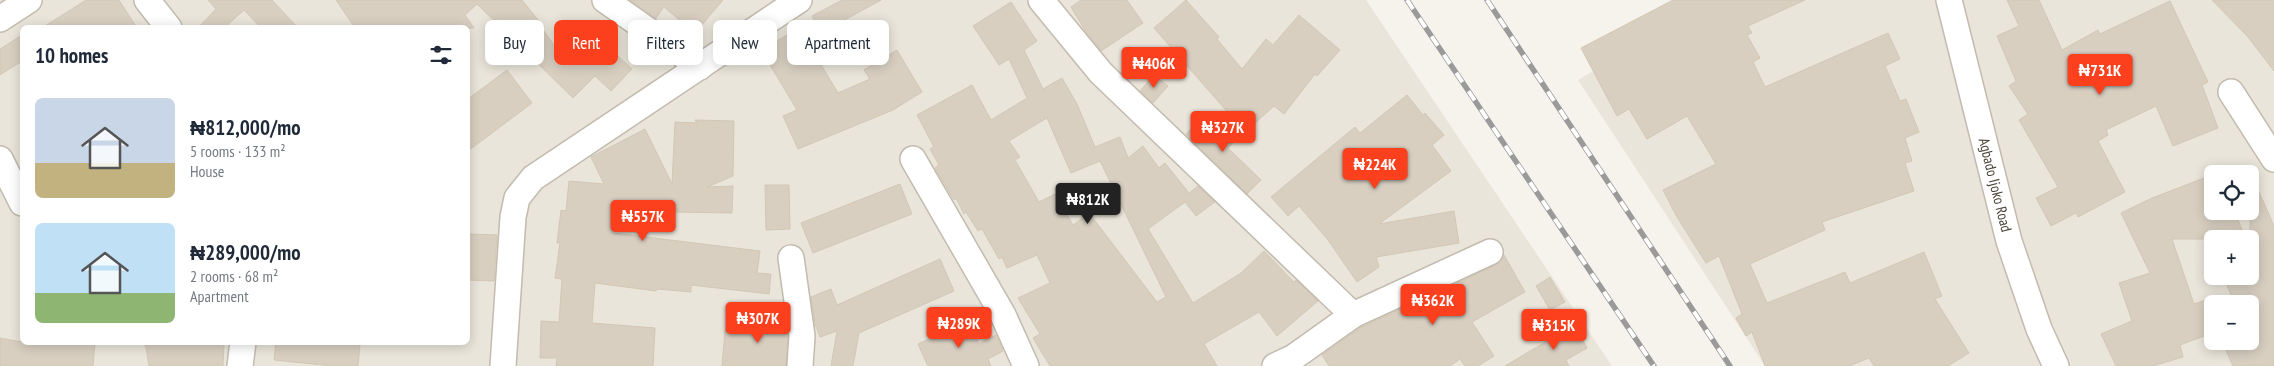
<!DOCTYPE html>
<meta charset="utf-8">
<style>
body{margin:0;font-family:"PT Sans Narrow",sans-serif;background:#f6f6f7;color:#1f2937;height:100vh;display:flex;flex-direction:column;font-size:19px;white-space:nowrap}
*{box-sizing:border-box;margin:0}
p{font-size:16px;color:#747a83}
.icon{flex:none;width:28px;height:28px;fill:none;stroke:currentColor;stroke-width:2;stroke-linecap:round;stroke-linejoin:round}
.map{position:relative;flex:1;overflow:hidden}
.panel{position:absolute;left:20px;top:25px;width:450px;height:320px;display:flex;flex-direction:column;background:#fff;border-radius:8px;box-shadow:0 2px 12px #0003}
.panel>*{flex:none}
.hud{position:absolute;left:485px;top:20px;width:475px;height:45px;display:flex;gap:10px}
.fabs{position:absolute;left:2204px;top:165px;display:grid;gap:10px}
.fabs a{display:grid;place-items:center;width:55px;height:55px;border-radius:8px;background:#fff;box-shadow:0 2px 12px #0003;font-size:25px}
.price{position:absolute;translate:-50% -42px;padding:0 11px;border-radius:5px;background:#fc3f1d;color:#fff;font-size:16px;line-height:32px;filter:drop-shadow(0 1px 2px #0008)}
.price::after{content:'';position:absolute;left:50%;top:30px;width:15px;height:11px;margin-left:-8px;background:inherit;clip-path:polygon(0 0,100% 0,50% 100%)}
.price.selected{background:#222;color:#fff}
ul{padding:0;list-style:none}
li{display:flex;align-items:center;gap:15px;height:125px;padding:0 15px}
li span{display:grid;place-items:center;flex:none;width:140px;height:100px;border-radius:8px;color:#555}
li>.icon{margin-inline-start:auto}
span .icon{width:60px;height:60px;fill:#fffc;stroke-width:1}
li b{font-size:21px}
h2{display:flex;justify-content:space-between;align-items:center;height:60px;padding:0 15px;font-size:21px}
.chip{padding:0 18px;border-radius:8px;background:#fff;box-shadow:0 2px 12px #0003;font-size:18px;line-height:45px}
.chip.selected{background:#fc3f1d;color:#fff}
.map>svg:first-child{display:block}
.residential{fill:#eae5da;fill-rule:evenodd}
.building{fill:#d8cfc1;stroke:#d3c7b4;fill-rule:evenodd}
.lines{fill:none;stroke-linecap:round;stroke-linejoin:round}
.minor-casing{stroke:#c2bbae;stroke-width:28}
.minor{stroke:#fff;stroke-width:25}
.rail-casing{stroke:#9a9a9a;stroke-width:5.5}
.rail{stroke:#fff;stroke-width:4;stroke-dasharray:11;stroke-linecap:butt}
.labels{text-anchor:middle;stroke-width:4;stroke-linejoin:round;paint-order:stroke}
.street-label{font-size:15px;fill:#4b4439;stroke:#fff}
</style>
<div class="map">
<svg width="2274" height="366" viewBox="0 0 2274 366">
<rect width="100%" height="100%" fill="#f6f3ec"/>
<g class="residential">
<path d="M0 0H1366L1612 366H0ZM22 28H468V342H22Z"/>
<path d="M1715 0H2274V366H1765L1578 80ZM2212 174H2250V211H2212ZM2212 239H2250V276H2212ZM2212 304H2250V341H2212Z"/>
</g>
<g class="building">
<path d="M86 0H119L137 28H42Z"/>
<path d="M208 0H272L298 28H261L244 10 224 28H198L216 9Z"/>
<path d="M336 0H522L543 26 541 27 564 59 590 30 632 69 611 91 595 76 573 98 477 4 465 15 474 28H355Z"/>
<path d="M630 0H723L695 33 664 7 656 18Z"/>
<path d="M842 0H881L821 33 812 16Z"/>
<path d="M1081 0H1127L1143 23 1101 51 1086 32 1071 7Z"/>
<path d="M1186 0 1219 37 1217 39 1242 69 1266 39 1273 45 1299 15 1340 50 1317 76 1315 74 1284 114 1274 106 1245 132 1154 28Z"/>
<path d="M1673 0H1805L1748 26 1752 33 1747 35 1760 58 1753 62 1765 87 1888 33 1900 59 1885 66 1900 101 1906 99 1919 132 1905 138 1912 161 1905 163 1914 191 1822 222 1825 230 1750 264 1767 303 1845 272 1850 283 1924 252 1942 296 1935 299 1969 353 1948 366H1874L1869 358 1849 366H1765L1752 332 1746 336 1736 318 1742 314 1719 256 1706 263 1677 217 1663 190 1716 164 1687 116 1647 139 1629 109 1617 116 1581 48Z"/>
<path d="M2007 0H2039L2062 50 2098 30 2100 34 2170 1 2208 82 2202 85 2218 128 2173 146 2156 106 2106 130 2108 135 2098 141 2125 192 2078 217 2076 213 2051 226 2036 198 2058 187 2019 120 2028 114 2009 86 2016 81 1997 36 2019 26Z"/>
<path d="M2212 0H2274V71L2248 37Z"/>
<path d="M1011 2 1037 41 1024 50 1043 89 1062 78 1077 104 1095 147 1120 137 1128 158 1143 146 1159 168 1165 163 1189 193 1198 186 1215 202 1196 216 1185 202 1148 229 1193 303 1241 273 1264 251 1294 282 1296 280 1318 301 1277 336 1259 312 1204 344 1217 366H1050L1033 338 1040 334 1018 298 1050 283 1037 255 1007 268 1002 257 999 259 982 229 978 231 966 212 964 214 956 198 954 200 935 168 939 165 930 149 934 147 917 115 972 85 991 120 1027 98 1009 59 999 65 973 26ZM1047 118 1071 173 1100 161 1166 297 1157 302 1089 213 1073 225 1055 194 1039 202 1015 160 1020 157 1009 141Z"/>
<path d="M799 28 838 93 870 79 864 70 897 50 922 92 893 110 798 149 783 116 797 110 761 50Z"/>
<path d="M22 35V61L0 75V49Z"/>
<path d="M507 70 532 103 468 151V99Z"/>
<path d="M1154 75 1168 86 1153 103 1140 91Z"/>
<path d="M1407 95 1423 115 1425 113 1444 135 1432 145 1451 171 1379 224 1454 211 1459 243 1376 257 1379 267 1357 282 1328 240 1299 206 1288 216 1271 197 1355 127 1360 133Z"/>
<path d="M1204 116 1235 141 1228 148 1261 180 1247 194 1186 134Z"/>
<path d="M695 120 734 121 733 176 707 187 733 186 732 213 614 211 613 233 760 251 757 273 771 274 769 294 691 285V292L657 289 656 291 595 283 592 323 655 328 653 366H556L557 358H540L541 321 559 322 562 279 555 278 560 243H557L561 210 566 211 569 181 604 184 591 157 645 129 672 184 675 122 697 123Z"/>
<path d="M2250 171 2274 226V366H2233L2224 346 2235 341H2250V304H2235L2223 276H2250Z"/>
<path d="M2212 175V211H2234L2246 239H2172L2194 304 2212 298V333L2180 345 2183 357 2153 366H2116L2101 334 2132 321 2119 283 2150 273 2121 213 2152 198Z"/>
<path d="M900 184 912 214 813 253 801 223Z"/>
<path d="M765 185H789L790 229 766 230Z"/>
<path d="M468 234 497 235 494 281 468 280Z"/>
<path d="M1504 255 1525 292 1472 322 1494 356 1478 366H1465L1460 359 1450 366H1329L1322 355 1360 328 1496 265Z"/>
<path d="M940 259 954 291 859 333 853 366H831L837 331 820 337 815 324 811 297 831 289 837 305Z"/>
<path d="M1550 277 1565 302 1550 310 1536 286Z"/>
<path d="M783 307 788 337 786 366H722L725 330 764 333 766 314Z"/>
<path d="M968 321 979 344 996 335 1003 351 988 359 991 366H928L918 344Z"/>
<path d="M1574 325 1587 348 1566 360 1569 366H1505Z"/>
<path d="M0 338 22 342H95L93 366H0Z"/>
<path d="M145 342H224L223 366H149Z"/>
<path d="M276 342 360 344 358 366H332L274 360Z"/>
</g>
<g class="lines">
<defs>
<g id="minor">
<path d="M147 0 169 28"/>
<path d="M605 0 700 67"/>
<path d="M1041 0 1101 73 1353 315"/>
<path d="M1949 0 2009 241 2039 329 2056 366"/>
<path d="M0 19 29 0"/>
<path d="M2231 92 2274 159"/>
<path d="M0 159 22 203"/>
<path d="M913 159 1003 315 1026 366"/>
<path d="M791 258 802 336 800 366"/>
<path d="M240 366 243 342"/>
<path d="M503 366 513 217 517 198 533 178 799 0"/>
<path d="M1275 366 1294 357 1353 315 1490 252"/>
</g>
</defs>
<use href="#minor" class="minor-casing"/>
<use href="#minor" class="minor"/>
<defs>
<g id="rail">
<path d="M1407 0 1654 366"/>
<path d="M1487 0 1730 366"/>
</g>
</defs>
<use href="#rail" class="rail-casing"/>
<use href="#rail" class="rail"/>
</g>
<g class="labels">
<g class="street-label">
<text transform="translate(1995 185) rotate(76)" y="5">Agbado Ijoko Road</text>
</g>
</g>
</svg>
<div class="fabs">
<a><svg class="icon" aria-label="locate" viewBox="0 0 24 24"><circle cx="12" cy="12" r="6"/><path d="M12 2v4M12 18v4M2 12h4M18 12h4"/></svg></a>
<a>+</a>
<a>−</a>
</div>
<b class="price" style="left:1154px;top:89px">₦406K</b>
<b class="price" style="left:2100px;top:96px">₦731K</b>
<b class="price" style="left:1223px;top:153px">₦327K</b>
<b class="price" style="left:1375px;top:190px">₦224K</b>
<b class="price selected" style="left:1088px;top:225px">₦812K</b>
<b class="price" style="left:643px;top:242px">₦557K</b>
<b class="price" style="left:1433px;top:326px">₦362K</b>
<b class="price" style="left:758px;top:344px">₦307K</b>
<b class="price" style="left:959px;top:349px">₦289K</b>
<b class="price" style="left:1554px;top:351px">₦315K</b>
<div class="hud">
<a class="chip">Buy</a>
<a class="chip selected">Rent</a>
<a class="chip">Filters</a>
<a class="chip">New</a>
<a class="chip">Apartment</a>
</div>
<section class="panel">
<h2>10 homes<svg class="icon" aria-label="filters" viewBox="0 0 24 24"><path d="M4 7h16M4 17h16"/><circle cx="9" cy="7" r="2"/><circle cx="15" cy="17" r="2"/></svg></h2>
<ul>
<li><span style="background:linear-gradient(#c9d6e8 65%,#c2b280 0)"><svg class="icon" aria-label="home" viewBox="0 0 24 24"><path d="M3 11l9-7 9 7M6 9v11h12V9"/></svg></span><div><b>₦812,000/mo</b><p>5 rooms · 133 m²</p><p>House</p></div></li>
<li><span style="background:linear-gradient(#bfe0f5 70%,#8fb573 0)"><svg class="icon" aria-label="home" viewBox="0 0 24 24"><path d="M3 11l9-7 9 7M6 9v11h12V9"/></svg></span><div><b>₦289,000/mo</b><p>2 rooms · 68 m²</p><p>Apartment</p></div></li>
</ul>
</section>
</div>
